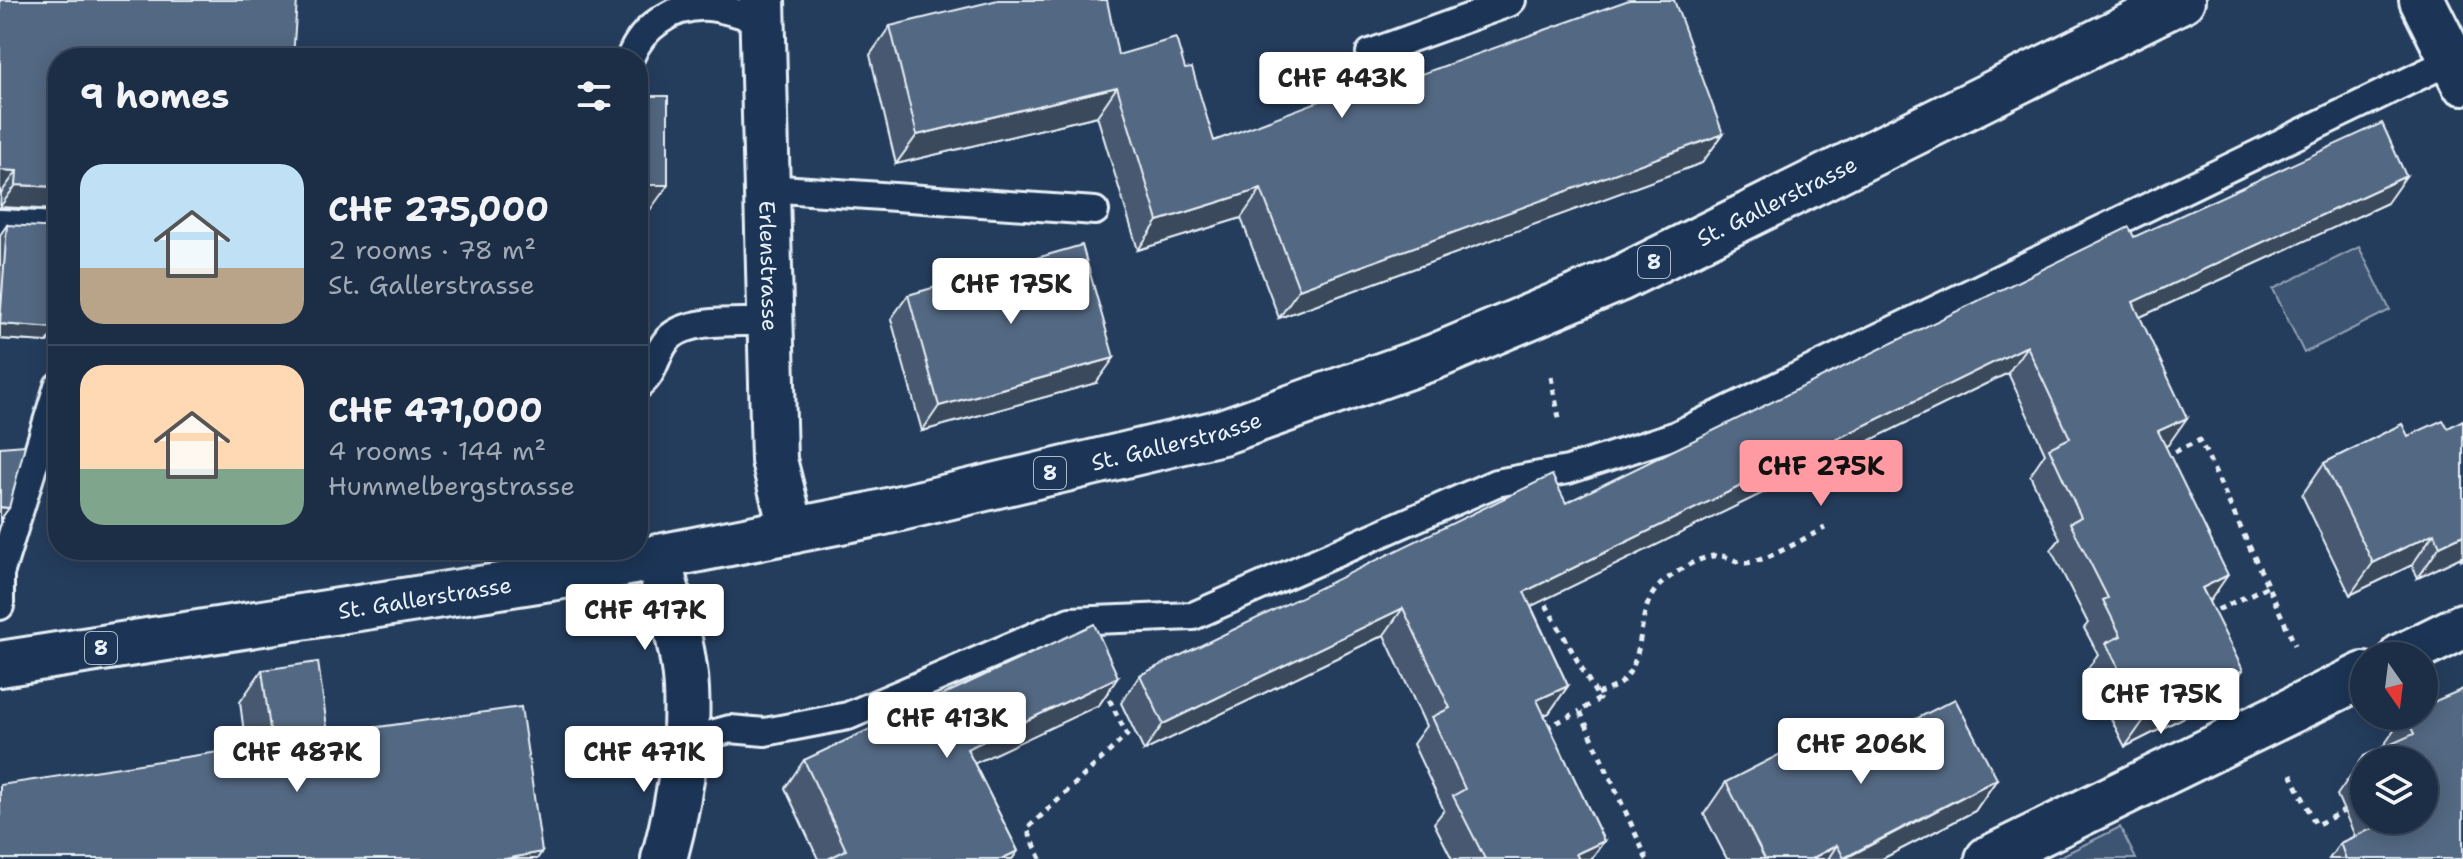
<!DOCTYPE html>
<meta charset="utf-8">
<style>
body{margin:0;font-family:"Shantell Sans",sans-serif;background:#293a51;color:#f1f3f6;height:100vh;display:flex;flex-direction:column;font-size:30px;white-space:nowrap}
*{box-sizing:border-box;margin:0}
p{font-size:26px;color:#a0a8b3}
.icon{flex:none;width:44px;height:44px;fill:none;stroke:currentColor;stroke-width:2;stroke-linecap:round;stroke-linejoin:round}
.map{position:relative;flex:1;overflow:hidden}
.panel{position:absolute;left:48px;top:48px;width:600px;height:512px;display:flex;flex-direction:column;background:#1c2e46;border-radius:32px;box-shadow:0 4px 20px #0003,0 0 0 2px #3a4a5f}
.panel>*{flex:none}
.needle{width:52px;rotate:166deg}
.tools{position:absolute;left:2350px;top:642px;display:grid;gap:16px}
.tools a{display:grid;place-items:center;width:88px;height:88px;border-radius:50%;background:#1c2e46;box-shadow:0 4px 20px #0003,0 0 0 2px #3a4a5f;font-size:40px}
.price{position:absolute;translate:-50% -68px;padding:0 18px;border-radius:8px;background:#fff;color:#222;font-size:26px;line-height:52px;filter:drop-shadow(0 2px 4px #0008)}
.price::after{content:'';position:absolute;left:50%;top:48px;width:24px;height:18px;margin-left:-12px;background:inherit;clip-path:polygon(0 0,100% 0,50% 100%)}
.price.on{background:#ff9aa2;color:#111}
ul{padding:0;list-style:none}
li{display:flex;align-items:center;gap:24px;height:200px;padding:0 32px}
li+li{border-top:2px solid #3a4a5f}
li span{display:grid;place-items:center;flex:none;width:224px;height:160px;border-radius:24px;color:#555}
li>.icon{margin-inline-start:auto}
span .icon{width:96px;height:96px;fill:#fffc;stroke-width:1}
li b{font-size:34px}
h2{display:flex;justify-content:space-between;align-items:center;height:96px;padding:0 32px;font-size:34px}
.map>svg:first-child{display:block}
.green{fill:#3e5472;stroke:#93a2b5;stroke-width:2}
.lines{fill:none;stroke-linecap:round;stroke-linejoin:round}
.service-casing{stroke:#e8f1f8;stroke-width:32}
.minor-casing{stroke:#e8f1f8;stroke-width:50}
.primary-casing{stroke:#e8f1f8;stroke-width:50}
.path{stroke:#e8f1f8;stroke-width:5;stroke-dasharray:6 6;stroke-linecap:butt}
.service{stroke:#1d3557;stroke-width:26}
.minor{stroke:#1d3557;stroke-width:44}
.primary{stroke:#1d3557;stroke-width:44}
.wall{fill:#475970;stroke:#e8f1f8;stroke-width:2;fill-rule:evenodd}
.shaded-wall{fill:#3a485b;stroke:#e8f1f8;stroke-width:2}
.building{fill:#536782;stroke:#e8f1f8;stroke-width:2}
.labels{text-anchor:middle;stroke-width:7;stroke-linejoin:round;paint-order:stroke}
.shield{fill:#1d3557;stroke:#abb9c8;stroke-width:2}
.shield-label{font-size:20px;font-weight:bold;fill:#e8f1f8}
.street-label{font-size:22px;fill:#e8f1f8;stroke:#1d3557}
</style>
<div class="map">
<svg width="2463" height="859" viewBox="0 0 2463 859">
<rect width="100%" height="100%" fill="#253d5d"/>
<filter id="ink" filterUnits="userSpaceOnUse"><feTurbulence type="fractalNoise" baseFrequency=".0125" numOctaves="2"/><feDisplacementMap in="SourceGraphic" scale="16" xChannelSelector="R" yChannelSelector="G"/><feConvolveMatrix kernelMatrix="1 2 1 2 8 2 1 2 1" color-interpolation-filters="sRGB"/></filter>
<g filter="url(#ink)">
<g class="green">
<path d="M2359 247 2390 310 2304 353 2273 289Z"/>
<path d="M2120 827 2136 859H2055Z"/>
</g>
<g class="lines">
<defs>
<g id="service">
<path d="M1370 53 1509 3 1512 0"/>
<path d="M630 58C642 27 673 5 708 7 725 8 745 16 762 20"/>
<path d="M767 188 1095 211"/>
<path d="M0 223 58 226"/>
<path d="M638 386C657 372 654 354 668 339 688 317 742 323 770 322"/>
<path d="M0 606V574L58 386"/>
<path d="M686 741 730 729 765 732 848 716 1070 621 1193 616 1496 483 1568 470 1676 435 2452 60"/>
</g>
<g id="minor">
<path id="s1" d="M762 0 774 460 792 531"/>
<path d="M2422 0 2463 82"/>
<path d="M658 557C668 600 684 645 686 689 689 746 679 804 664 859"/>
<path d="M2402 656 2463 626"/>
<path d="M1988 859 2364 675"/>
</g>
<g id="primary">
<path id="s2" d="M0 664 563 576 871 515 1222 432 1434 357 1619 279 2182 0"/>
</g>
</defs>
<use href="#service" class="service-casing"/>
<use href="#minor" class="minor-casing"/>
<use href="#primary" class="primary-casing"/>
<g class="path">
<path d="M1551 377 1560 423"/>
<path d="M2164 457 2200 440 2295 645"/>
<path d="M2461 557 2463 561"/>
<path d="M1540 594 1599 699 1580 711 1646 857 1643 859"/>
<path d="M2207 615 2268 586"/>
<path d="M1597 694C1604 691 1613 688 1619 684 1650 660 1632 610 1661 584 1675 572 1703 553 1722 556 1730 557 1737 563 1746 563 1768 561 1804 538 1825 528"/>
<path d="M1546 728 1580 711"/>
<path d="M2291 774 2316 825 2344 811"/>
<path d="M1041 859 1027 829 1127 735 1105 691"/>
</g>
<use href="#service" class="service"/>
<use href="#minor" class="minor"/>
<use href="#primary" class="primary"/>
</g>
<g class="wall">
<path d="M0 0 58 58V210L0 207 1 193H0Z"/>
<path d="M890 26 1118 55 1185 69 1214 141 1416 76 1723 134 1702 163 1279 318 1241 218 1138 250 1097 116 896 164 870 55Z"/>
<path d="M2387 203 2140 317 2168 445 2165 446 2209 602 2224 697 2125 747 2087 670 2098 654 2084 628 2088 623 2051 550 2060 539 2030 475 2045 453 2008 373 1531 606 1568 686 1549 713 1544 715 1604 841 1591 859H1452L1434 823 1444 810 1413 744 1426 726 1384 635 1144 751 1121 703 1140 675 1566 503 2134 237Z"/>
<path d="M7 225 56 328 47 342 0 339V235Z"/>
<path d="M908 295 1096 383 922 431 891 319Z"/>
<path d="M2402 424 2463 556 2418 578 2412 565 2350 595 2302 495 2324 463Z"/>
<path d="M262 670 328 734 246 748 240 702Z"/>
<path d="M1118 677 1099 705 974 763 1018 851 1012 859H818L785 788 804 760Z"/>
<path d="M2404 716H2424L2463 859H2329L2340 843 2355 836 2337 795 2364 756 2382 748ZM2364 760H2424V820H2364Z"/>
<path d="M1875 740 1997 779 1975 811 1882 859H1727L1704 814 1726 782 1805 757Z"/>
</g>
<g class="shaded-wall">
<path d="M1117 87 1097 116 896 164 917 135Z"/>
<path d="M1723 134 1702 163 1279 318 1299 289Z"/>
<path d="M0 170 17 171 1 193H0Z"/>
<path d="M2406 176 2387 203 2114 329 2133 302Z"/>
<path d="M16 185 58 187V210L0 207Z"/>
<path d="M638 185H668L650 210H638Z"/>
<path d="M1261 189 1241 218 1138 250 1158 221Z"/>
<path d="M0 324 56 328 47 342 0 339Z"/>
<path d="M2027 346 2008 373 1505 619 1524 592Z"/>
<path d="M1114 358 1096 383 922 431 939 406Z"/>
<path d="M2187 418 2168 445 2139 458 2158 431Z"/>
<path d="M0 507 9 508 0 520Z"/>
<path d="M2434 533 2412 565 2350 595 2373 563Z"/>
<path d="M2463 535V556L2418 578 2440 546Z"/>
<path d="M2228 575 2209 602 2202 588Z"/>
<path d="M1403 608 1384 635 1144 751 1163 724Z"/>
<path d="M2243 670 2224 697 2125 747 2144 720Z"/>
<path d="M1118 677 1099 705 948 776 967 749Z"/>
<path d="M1568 686 1549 713 1518 727 1537 700Z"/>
<path d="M1997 779 1975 811 1882 859H1844Z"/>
<path d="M1604 841 1591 859H1573L1576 854Z"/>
<path d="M1837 845 1828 859H1811Z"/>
<path d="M1018 851 1012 859H1001Z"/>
<path d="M542 852 537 859H505Z"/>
</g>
<g class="building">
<path d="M0 0H297L293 58H58V187L16 185 17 171 0 170Z"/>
<path d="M998 0H1107L1118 55 1176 38 1185 69 1192 68 1214 141 1412 66 1416 76 1629 0H1674L1723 134 1299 289 1261 189 1158 221 1117 87 917 135 890 26Z"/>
<rect x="638" y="96" width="30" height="89"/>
<path d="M2382 123 2406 176 2133 302 2187 418 2158 431 2228 575 2202 588 2243 670 2144 720 2106 643 2121 636 2103 600 2108 598 2070 523 2081 517 2049 448 2070 438 2027 346 1524 592 1568 686 1537 700 1604 841 1576 854 1579 859H1485L1453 796 1465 789 1432 717 1450 708 1403 608 1163 724 1140 675 1552 475 1566 503 2129 227 2134 237Z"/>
<path d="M7 225 58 228V308L56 328 0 324Z"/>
<path d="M1082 245 1114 358 939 406 908 295Z"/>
<path d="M2443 420 2448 428 2463 420V535L2440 546 2434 533 2373 563 2324 463 2402 424 2408 436Z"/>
<path d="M25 445 9 508 0 507V447Z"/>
<path d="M1094 624 1118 677 967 749 1018 851 1001 859H828L846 850 804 760Z"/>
<path d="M318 662 328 734 521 707 542 852 505 859H0V785L272 744 262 670Z"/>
<path d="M2463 689V859H2346L2340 843 2392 820H2424V760H2365L2364 756 2414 734 2406 716H2424V706Z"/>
<path d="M1955 699 1997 779 1844 858 1837 845 1811 859H1765L1726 782 1794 747 1805 757 1867 724 1875 740Z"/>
</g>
</g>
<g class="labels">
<g class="shield">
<rect x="1638" y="246" width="32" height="32" rx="6"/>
<rect x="1034" y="457" width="32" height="32" rx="6"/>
<rect x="85" y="632" width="32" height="32" rx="6"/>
</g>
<g class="shield-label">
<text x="1654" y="269">8</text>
<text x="1050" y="480">8</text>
<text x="101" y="655">8</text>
</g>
<g class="street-label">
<text dy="8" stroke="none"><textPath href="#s2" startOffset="1846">St. Gallerstrasse</textPath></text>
<text dy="8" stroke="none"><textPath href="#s1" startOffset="266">Erlenstrasse</textPath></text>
<text dy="8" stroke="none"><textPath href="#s2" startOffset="1198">St. Gallerstrasse</textPath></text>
<text dy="8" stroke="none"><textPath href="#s2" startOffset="430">St. Gallerstrasse</textPath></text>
</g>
</g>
</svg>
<div class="tools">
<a><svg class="needle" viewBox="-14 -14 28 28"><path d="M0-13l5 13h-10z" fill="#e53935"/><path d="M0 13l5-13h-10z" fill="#a0a8b3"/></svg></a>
<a><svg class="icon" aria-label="layers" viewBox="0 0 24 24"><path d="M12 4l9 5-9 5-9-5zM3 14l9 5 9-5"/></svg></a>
</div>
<b class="price" style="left:1342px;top:120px">CHF 443K</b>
<b class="price" style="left:1011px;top:326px">CHF 175K</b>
<b class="price on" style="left:1821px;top:508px">CHF 275K</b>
<b class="price" style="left:645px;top:652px">CHF 417K</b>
<b class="price" style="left:2161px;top:736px">CHF 175K</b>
<b class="price" style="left:947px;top:760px">CHF 413K</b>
<b class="price" style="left:1861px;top:786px">CHF 206K</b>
<b class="price" style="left:297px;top:794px">CHF 487K</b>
<b class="price" style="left:644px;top:794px">CHF 471K</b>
<section class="panel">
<h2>9 homes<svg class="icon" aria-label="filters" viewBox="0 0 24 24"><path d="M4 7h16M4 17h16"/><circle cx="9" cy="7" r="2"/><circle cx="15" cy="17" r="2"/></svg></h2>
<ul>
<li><span style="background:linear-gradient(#bfe0f5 65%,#b9a48a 0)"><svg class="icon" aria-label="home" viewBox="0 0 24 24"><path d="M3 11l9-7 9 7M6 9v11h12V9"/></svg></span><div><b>CHF 275,000</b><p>2 rooms · 78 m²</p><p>St. Gallerstrasse</p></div></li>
<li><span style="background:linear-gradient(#ffd9b3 65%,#7fa58c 0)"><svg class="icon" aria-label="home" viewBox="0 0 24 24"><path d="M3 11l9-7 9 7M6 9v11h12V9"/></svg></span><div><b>CHF 471,000</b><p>4 rooms · 144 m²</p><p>Hummelbergstrasse</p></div></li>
</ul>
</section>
</div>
